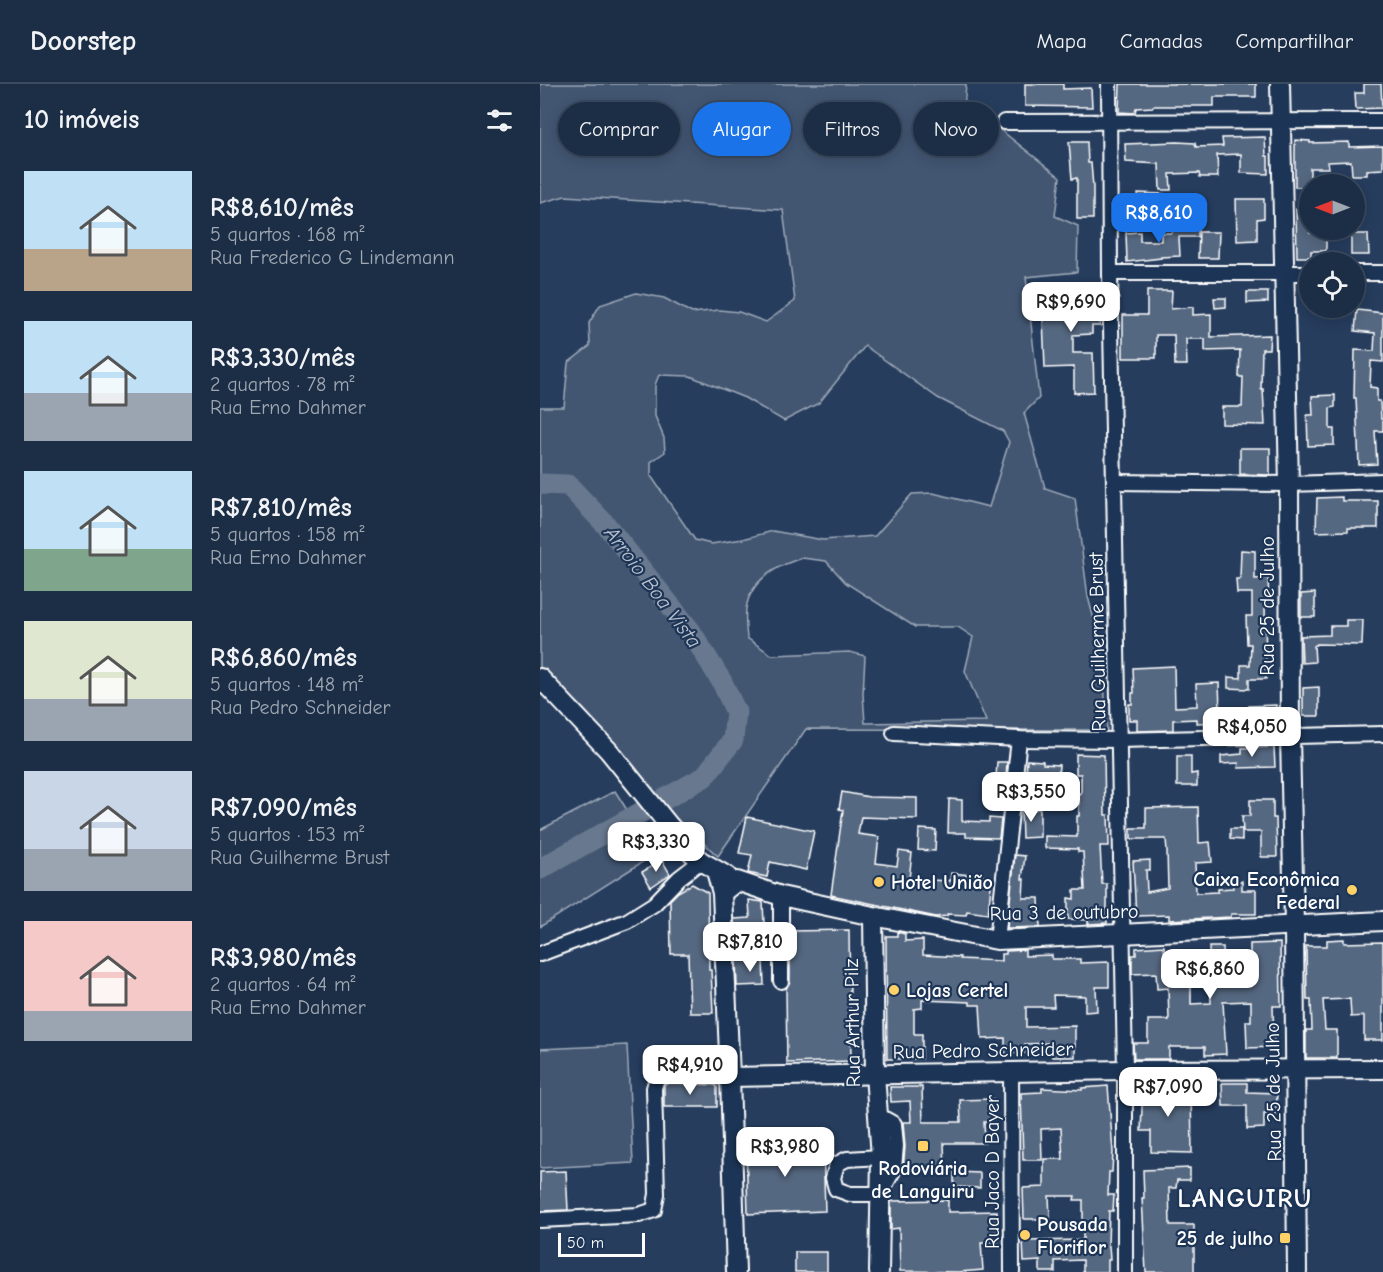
<!DOCTYPE html>
<html lang="pt">
<meta charset="utf-8">
<style>
body{margin:0;font-family:"Comic Neue",sans-serif;background:#293a51;color:#f1f3f6;height:100vh;display:flex;flex-direction:column;font-size:22px;white-space:nowrap}
*{box-sizing:border-box;margin:0}
p{font-size:20px;color:#a0a8b3}
.icon{flex:none;width:33px;height:33px;fill:none;stroke:currentColor;stroke-width:2;stroke-linecap:round;stroke-linejoin:round}
.map{position:relative;flex:1;overflow:hidden}
.side{display:flex;flex-direction:column;background:#1c2e46;width:540px}
.side>*{flex:none}
.top-card{position:absolute;left:18px;top:18px;width:570px;height:54px;display:flex;gap:12px}
.needle{width:39px;rotate:270deg}
.controls{position:absolute;left:759px;top:90px;display:grid;gap:12px}
.controls a{display:grid;place-items:center;width:66px;height:66px;border-radius:50%;background:#1c2e46;box-shadow:0 3px 15px #0003,0 0 0 2px #3a4a5f;font-size:30px}
.scale{position:absolute;left:18px;bottom:15px;width:87px;box-sizing:border-box;padding-left:6px;border:3px solid #fff;border-top:0;font-size:16px;line-height:21px;white-space:nowrap;color:#fff;-webkit-text-stroke:4px #1d3557;paint-order:stroke}
.price{position:absolute;translate:-50% -51px;padding:0 14px;border-radius:12px;background:#fff;color:#222;font-size:20px;line-height:39px;filter:drop-shadow(0 2px 3px #0008)}
.price::after{content:'';position:absolute;left:50%;top:36px;width:18px;height:14px;margin-left:-9px;background:inherit;clip-path:polygon(0 0,100% 0,50% 100%)}
.price.on{background:#1a73e8;color:#fff}
ul{padding:0;list-style:none}
li{display:flex;align-items:center;gap:18px;height:150px;padding:0 24px}
li span{display:grid;place-items:center;flex:none;width:168px;height:120px;border-radius:0px;color:#555}
li>.icon{margin-inline-start:auto}
span .icon{width:72px;height:72px;fill:#fffc;stroke-width:1}
li b{font-size:26px}
h2{display:flex;justify-content:space-between;align-items:center;height:72px;padding:0 24px;font-size:26px}
.tag{padding:0 21px;border-radius:27px;background:#1c2e46;box-shadow:0 3px 15px #0003,0 0 0 2px #3a4a5f;font-size:21px;line-height:54px}
.tag.on{background:#1a73e8;color:#fff}
header{display:flex;align-items:center;gap:36px;box-sizing:border-box;height:84px;padding:0 30px;background:#1c2e46;border-bottom:2px solid #3a4a5f}
header strong{font-size:28px}
nav{display:flex;gap:33px;margin-inline-start:auto;font-size:21px}
main{display:flex;flex:1;min-height:0}
.map>svg:first-child{display:block}
.green{fill:#425672;stroke:#a0aab8;stroke-width:1.5;fill-rule:evenodd}
.lines{fill:none;stroke-linecap:round;stroke-linejoin:round}
.river{stroke:#67788e;stroke-width:21}
.building{fill:#556781;stroke:#fff;stroke-width:1.5}
.minor-casing{stroke:#fff;stroke-width:18}
.major-casing{stroke:#fff;stroke-width:22}
.minor{stroke:#1d3557;stroke-width:14}
.major{stroke:#1d3557;stroke-width:18}
.poi-dot{fill:#ffd166;stroke:#1d3557;stroke-width:2}
.labels{text-anchor:middle;stroke-width:4.5;stroke-linejoin:round;paint-order:stroke}
.street-label{font-size:20px;fill:#fff;stroke:#1d3557}
.poi-label{font-size:20px;font-weight:bold;fill:#fff;stroke:#1d3557;text-anchor:start}
.water-label{font-size:21px;font-style:italic;fill:#bbc2cc;stroke:#1d3557}
.district-label{font-size:26px;font-weight:bold;letter-spacing:1.5px;fill:#fff;stroke:#1d3557}
</style>
<header>
<strong>Doorstep</strong>
<nav><a>Mapa</a><a>Camadas</a><a>Compartilhar</a></nav>
</header>
<main>
<section class="side">
<h2>10 imóveis<svg class="icon" aria-label="filters" viewBox="0 0 24 24"><path d="M4 7h16M4 17h16"/><circle cx="9" cy="7" r="2"/><circle cx="15" cy="17" r="2"/></svg></h2>
<ul>
<li><span style="background:linear-gradient(#bfe0f5 65%,#b9a48a 0)"><svg class="icon" aria-label="home" viewBox="0 0 24 24"><path d="M3 11l9-7 9 7M6 9v11h12V9"/></svg></span><div><b>R$8,610/mês</b><p>5 quartos · 168 m²</p><p>Rua Frederico G Lindemann</p></div></li>
<li><span style="background:linear-gradient(#bfe0f5 60%,#9aa5b1 0)"><svg class="icon" aria-label="home" viewBox="0 0 24 24"><path d="M3 11l9-7 9 7M6 9v11h12V9"/></svg></span><div><b>R$3,330/mês</b><p>2 quartos · 78 m²</p><p>Rua Erno Dahmer</p></div></li>
<li><span style="background:linear-gradient(#bfe0f5 65%,#7fa58c 0)"><svg class="icon" aria-label="home" viewBox="0 0 24 24"><path d="M3 11l9-7 9 7M6 9v11h12V9"/></svg></span><div><b>R$7,810/mês</b><p>5 quartos · 158 m²</p><p>Rua Erno Dahmer</p></div></li>
<li><span style="background:linear-gradient(#dfe7d0 65%,#9aa5b1 0)"><svg class="icon" aria-label="home" viewBox="0 0 24 24"><path d="M3 11l9-7 9 7M6 9v11h12V9"/></svg></span><div><b>R$6,860/mês</b><p>5 quartos · 148 m²</p><p>Rua Pedro Schneider</p></div></li>
<li><span style="background:linear-gradient(#c9d6e8 65%,#9aa5b1 0)"><svg class="icon" aria-label="home" viewBox="0 0 24 24"><path d="M3 11l9-7 9 7M6 9v11h12V9"/></svg></span><div><b>R$7,090/mês</b><p>5 quartos · 153 m²</p><p>Rua Guilherme Brust</p></div></li>
<li><span style="background:linear-gradient(#f6c9c9 75%,#9aa5b1 0)"><svg class="icon" aria-label="home" viewBox="0 0 24 24"><path d="M3 11l9-7 9 7M6 9v11h12V9"/></svg></span><div><b>R$3,980/mês</b><p>2 quartos · 64 m²</p><p>Rua Erno Dahmer</p></div></li>
</ul>
</section>
<div class="map">
<svg width="843" height="1188" viewBox="0 0 843 1188">
<rect width="100%" height="100%" fill="#263d5e"/>
<filter id="ink" filterUnits="userSpaceOnUse"><feTurbulence type="fractalNoise" baseFrequency=".0167" numOctaves="2"/><feDisplacementMap in="SourceGraphic" scale="12" xChannelSelector="R" yChannelSelector="G"/><feConvolveMatrix kernelMatrix="1 2 1 2 8 2 1 2 1" color-interpolation-filters="sRGB"/></filter>
<g filter="url(#ink)">
<g class="green">
<path d="M0 0H426L424 26 458 44 520 93 515 132 538 142 537 188 486 193 499 314 484 329 505 404 535 414 548 513 562 565 567 646 266 645 178 772 136 734 40 621 0 585V323H24L28 279 50 262 49 239 60 221 96 209 124 214 152 229 179 226 199 228 226 238 255 217 243 126 25 112 0 119ZM325 262 398 314 463 347 469 358 449 423 393 409 372 410 335 452 283 456 233 447 203 455 171 460 155 456 111 392V378L125 368 124 354 115 332V301L119 291 150 292 205 314 244 337 279 319ZM262 474 286 477 306 499 375 543H418L433 553 425 587 446 637 325 639 323 610 325 572 310 568 232 571 207 554C206 545 205 534 206 525 210 496 236 482 262 474Z"/>
<path d="M75 707 115 770 0 843V746Z"/>
<path d="M87 961 93 1079 0 1084V965Z"/>
</g>
<g class="lines">
<path class="river" d="M0 400 28 401 66 441 150 546 182 598 196 628 193 656 164 693 0 785"/>
</g>
<g class="building">
<path d="M485 0H523V5L551 4 552 23 485 22Z"/>
<path d="M580 0H716V13H674V22H613V23L596 24 595 29 579 28Z"/>
<path d="M824 0H841L842 24 816 25 815 9H824Z"/>
<path d="M725 53 726 72H728V90L701 89V70L677 71 678 93H660L659 89 630 90 631 106H620L619 80 586 78 585 60 637 58 655 59 656 63 683 62 682 54Z"/>
<path d="M755 56 770 57V59L809 58V63L843 62V85L827 86V91H812L811 77 788 78 789 84H770V103H755Z"/>
<path d="M529 58H547L548 79H551L553 103V135H537V94L532 95Z"/>
<path d="M598 109 624 110 623 124H598Z"/>
<path d="M696 115H724V134L717 135V156L697 157Z"/>
<path d="M756 125H770V149H786V167H771V173H757Z"/>
<path d="M658 140V153H639L640 172 621 173V174L587 178 586 149 600 148V157H621V149H632L631 141Z"/>
<path d="M659 148H679L678 174H658Z"/>
<path d="M811 150H828L829 171H811Z"/>
<path d="M559 205 560 242H552V250L533 251V269H553L554 308 534 309V283L505 284 502 209Z"/>
<path d="M607 207H632L631 225 653 223V231L671 230V253L730 251 729 265H722L721 305H723L725 341 682 340V323H702L703 293H699L700 266 665 267V255H646L647 281H635L634 251H616V274H583V231H607Z"/>
<path d="M707 208H728V218L707 219Z"/>
<path d="M674 214H686V223L675 224Z"/>
<path d="M817 226 843 229V278L831 277 830 303 837 304V317H840L841 335H843V347H835L837 380 819 381 816 314H814L815 266 834 267 835 249 815 247Z"/>
<path d="M795 311V323L790 324V345H794V361L768 362 767 331H773L772 312Z"/>
<path d="M700 364H730V391L700 390Z"/>
<path d="M802 413V417H838V444H808V447L776 448 777 414Z"/>
<path d="M701 466 715 467V495L728 494 729 518H725L726 595H709V605L688 604V593L701 594V581H710L711 560H707L706 532H712V509H697L696 495H700Z"/>
<path d="M775 509V533H761V510Z"/>
<path d="M806 536H823L822 561 777 560 774 562 775 578 762 579 761 552 790 551V542H806Z"/>
<path d="M634 582 635 623 657 622 656 600 679 599 680 626H709V622L736 621 737 643H680V638L657 639V635L633 636V646L597 647V636H589V620H592V609H594L593 584Z"/>
<path d="M779 603V632H763V604Z"/>
<path d="M734 663 735 683 698 684 699 679 681 680V672L702 670V664Z"/>
<path d="M536 670 564 671 565 731H568L569 762H560L562 800H567V839L548 840V836L528 835V814L534 815V806H545L543 768H538V765L505 764V752L537 753V732H539V709H541V690H536Z"/>
<path d="M637 672H651V690L657 689V702H637Z"/>
<path d="M487 676 503 677V680L519 681 518 696 513 695V707L485 706Z"/>
<path d="M457 678H467L466 694H456Z"/>
<path d="M302 708 329 713 377 714V735L321 733 318 750 339 753 336 779 357 782 359 767 372 769 369 795 410 797 411 789 452 793 448 830 427 827 426 831 407 830V832L396 833 291 811 303 726 299 725Z"/>
<path d="M409 715 422 716V737L449 738V734L461 735 459 754 426 753V749H408Z"/>
<path d="M710 716H733V734H736L737 773H721V748H703L702 732H710Z"/>
<path d="M658 723 659 759 670 758 672 778 655 779 656 809 678 808V805L693 804 692 797H702V806H716V830H691V833L629 836V831L596 832 593 777 610 776V786H606L607 808 628 804 627 767 626 755H591V744H606V724Z"/>
<path d="M481 725H500V753L482 754Z"/>
<path d="M207 733 274 747 266 786 230 778 227 793 208 789 212 771 199 769Z"/>
<path d="M379 745 396 746 395 767 378 766Z"/>
<path d="M690 745H702V756L690 755Z"/>
<path d="M475 771 485 772 482 795H484L483 814H499L500 843 467 844Z"/>
<path d="M122 776 130 790 111 803 102 788Z"/>
<path d="M152 800 168 809 169 886H171L173 929H150L148 870H131L130 816 138 808Z"/>
<path d="M209 816 223 818 224 840H211L212 850 195 851 194 835 210 834Z"/>
<path d="M309 846 311 977 247 979 246 905 250 897V847Z"/>
<path d="M357 848 365 850V857L383 856V871L420 873V875L461 877V870H466V867L485 866V872L512 871V875H540V879L569 878V903H556L557 927 545 928V912L513 911 514 923H486V943L535 942V973H512V959L485 960 486 969 465 970V954L442 955 440 921H430V918L382 916V924L374 925V950H382V975H347L346 852H357Z"/>
<path d="M804 855V859L843 858V956H824V932L811 933 810 915 783 916 785 946H797V974H766V946H772L771 916H767L766 862H787V856Z"/>
<path d="M740 859 741 922H733L734 963 707 964 706 937H711V917L683 918 686 970 665 971V963H629V975H594L593 959H608V936H629L628 904 617 905 616 889 592 890V871H596V864L624 862 625 872H651V920L671 919 669 863H683L684 882 710 881V860Z"/>
<path d="M223 875 224 901 197 902 196 876Z"/>
<path d="M164 965 165 983 127 981 109 986V966Z"/>
<path d="M129 999 175 1001 177 1003V1023H124V1001Z"/>
<path d="M682 999H707V1008L737 1009 736 1030H724V1044L707 1045V1022H683Z"/>
<path d="M603 1001H622V1003H651L652 1069 611 1068V1047H601Z"/>
<path d="M568 1002 573 1068 572 1088H569L568 1111H574L573 1127H569L568 1162H569L570 1176H568V1188H543V1176L515 1177V1188H500V1177L484 1178 483 1157 543 1156V1116H534L535 1112H509L510 1135H484L483 1104 504 1103V1075H523L521 1044 501 1045 502 1076H483L481 1009 502 1008V1004L542 1006V1004Z"/>
<path d="M350 1003H382L383 1038H421L420 1016 453 1015V1038H444L445 1059H404L405 1086H363L365 1063 363 1038H371L370 1017 351 1018Z"/>
<path d="M283 1059 285 1127 208 1130 206 1062Z"/>
<path d="M650 1084V1096H637L636 1104H629L630 1141H654V1188H606L602 1114H604L603 1086Z"/>
<path d="M26 1087 28 1126 0 1127V1088Z"/>
<path d="M414 1088 440 1089V1104L414 1103Z"/>
<path d="M408 1116V1128L457 1127 458 1159H441L443 1186 419 1188 360 1187 359 1144 351 1145V1117Z"/>
<rect x="255" y="1168" width="32" height="20"/>
</g>
<g class="lines">
<defs>
<g id="minor">
<path d="M569 0 570 189 585 986V1188"/>
<path d="M464 38 843 37"/>
<path d="M570 189H770"/>
<path d="M814 189H843"/>
<path d="M575 398 749 400 843 397"/>
<path d="M354 649 479 655 578 656 843 650"/>
<path d="M457 856 479 655"/>
<path d="M0 870 87 837 114 820 139 794 161 777"/>
<path d="M241 897V812"/>
<path d="M471 988 472 1188"/>
<path d="M338 1031 354 1040 356 1062 354 1085 340 1110H310L296 1105 293 1094 297 1080 307 1075 341 1073"/>
<path d="M0 1136 99 1131 114 1126 117 1110 114 1004 117 994 127 990 190 993"/>
</g>
<g id="major">
<path d="M740 0 749 400 750 652 754 842 757 1188"/>
<path d="M0 594 69 667 148 765 161 777 187 792"/>
<path d="M176 787 182 809 190 993 196 1188"/>
<path d="M182 809 197 797 241 812 333 832 457 856 843 837"/>
<path d="M333 832 335 990 341 1073 339 1188"/>
<path d="M190 993 585 986 843 985"/>
</g>
</defs>
<use href="#minor" class="minor-casing"/>
<use href="#major" class="major-casing"/>
<use href="#minor" class="minor"/>
<use href="#major" class="major"/>
</g>
</g>
<g class="poi-dot">
<circle cx="339" cy="798" r="6"/>
<circle cx="812" cy="806" r="6"/>
<circle cx="354" cy="906" r="6"/>
<rect x="377" y="1056" width="12" height="12" rx="3"/>
<circle cx="485" cy="1151" r="6"/>
<rect x="739" y="1148" width="12" height="12" rx="3"/>
</g>
<g class="labels">
<g class="street-label">
<text transform="translate(727 522) rotate(-90)" y="7">Rua 25 de Julho</text>
<text transform="translate(557 558) rotate(-91)" y="7">Rua Guilherme Brust</text>
<text transform="translate(524 828) rotate(-1)" y="7">Rua 3 de outubro</text>
<text transform="translate(312 939) rotate(-91)" y="7">Rua Arthur Pilz</text>
<text transform="translate(443 966) rotate(-1)" y="7">Rua Pedro Schneider</text>
<text transform="translate(733 1008) rotate(-91)" y="7">Rua 25 de Julho</text>
<text transform="translate(452 1088) rotate(-90)" y="7">Rua Jaco D Bayer</text>
</g>
<g class="poi-label">
<text x="800" y="802" text-anchor="end">Caixa Econômica<tspan x="800" dy="23">Federal</tspan></text>
<text x="351" y="805">Hotel União</text>
<text x="366" y="913">Lojas Certel</text>
<text x="383" y="1091" text-anchor="middle">Rodoviária<tspan x="383" dy="23">de Languiru</tspan></text>
<text x="497" y="1147">Pousada<tspan x="497" dy="23">Floriflor</tspan></text>
<text x="733" y="1161" text-anchor="end">25 de julho</text>
</g>
<g class="water-label">
<text transform="translate(113 503) rotate(53)" y="7">Arroio Boa Vista</text>
</g>
<g class="district-label">
<text x="705" y="1123">LANGUIRU</text>
</g>
</g>
</svg>
<div class="controls">
<a><svg class="needle" viewBox="-14 -14 28 28"><path d="M0-13l5 13h-10z" fill="#e53935"/><path d="M0 13l5-13h-10z" fill="#a0a8b3"/></svg></a>
<a><svg class="icon" aria-label="locate" viewBox="0 0 24 24"><circle cx="12" cy="12" r="6"/><path d="M12 2v4M12 18v4M2 12h4M18 12h4"/></svg></a>
</div>
<div class="scale">50 m</div>
<b class="price on" style="left:619px;top:160px">R$8,610</b>
<b class="price" style="left:531px;top:249px">R$9,690</b>
<b class="price" style="left:712px;top:674px">R$4,050</b>
<b class="price" style="left:491px;top:739px">R$3,550</b>
<b class="price" style="left:116px;top:789px">R$3,330</b>
<b class="price" style="left:210px;top:889px">R$7,810</b>
<b class="price" style="left:670px;top:916px">R$6,860</b>
<b class="price" style="left:150px;top:1012px">R$4,910</b>
<b class="price" style="left:628px;top:1034px">R$7,090</b>
<b class="price" style="left:245px;top:1094px">R$3,980</b>
<div class="top-card">
<a class="tag">Comprar</a>
<a class="tag on">Alugar</a>
<a class="tag">Filtros</a>
<a class="tag">Novo</a>
</div>
</div>
</main>
